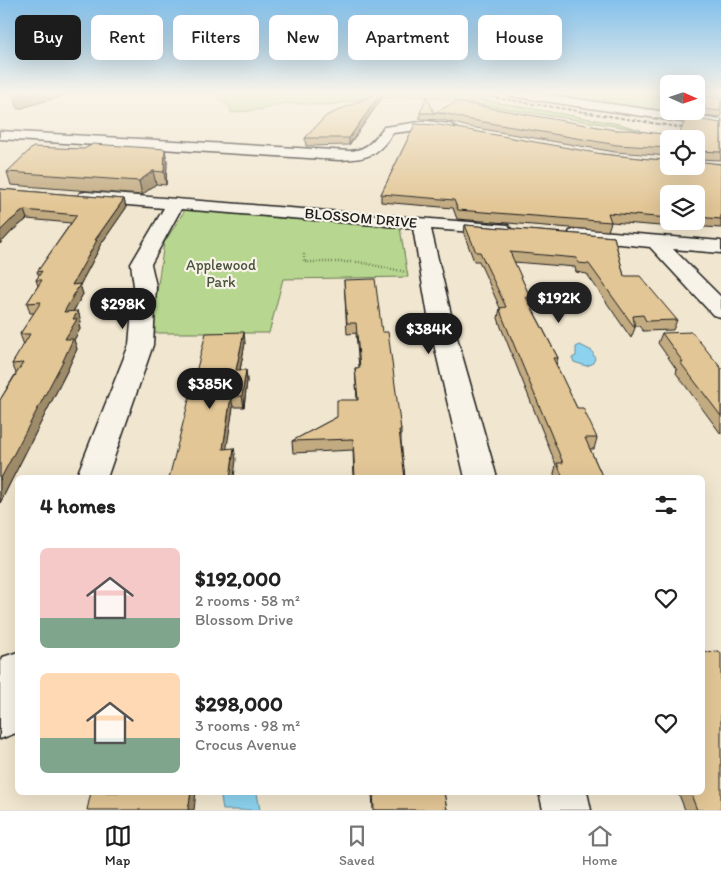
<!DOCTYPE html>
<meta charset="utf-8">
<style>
body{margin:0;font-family:Itim,sans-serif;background:#f6f6f6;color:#222;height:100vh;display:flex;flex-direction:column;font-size:19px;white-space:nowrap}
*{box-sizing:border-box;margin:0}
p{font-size:16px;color:#767676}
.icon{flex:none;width:28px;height:28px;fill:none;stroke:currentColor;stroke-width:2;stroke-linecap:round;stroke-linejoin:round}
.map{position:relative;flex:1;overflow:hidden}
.details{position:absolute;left:15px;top:475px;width:690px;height:320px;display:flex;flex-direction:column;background:#fff;border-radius:8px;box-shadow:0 5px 20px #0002}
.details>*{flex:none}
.guide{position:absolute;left:15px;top:15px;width:691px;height:45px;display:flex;gap:10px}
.needle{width:32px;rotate:93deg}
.fabs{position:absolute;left:660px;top:75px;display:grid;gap:10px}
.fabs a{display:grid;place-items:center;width:45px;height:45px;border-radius:8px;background:#fff;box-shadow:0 5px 20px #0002;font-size:25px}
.price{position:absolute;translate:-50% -42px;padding:0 11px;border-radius:18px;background:#1c1c1c;color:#fff;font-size:16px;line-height:32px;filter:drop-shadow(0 1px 2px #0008)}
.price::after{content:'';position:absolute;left:50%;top:30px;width:15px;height:11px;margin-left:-8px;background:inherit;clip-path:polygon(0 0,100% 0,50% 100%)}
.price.selected{background:#222;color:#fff}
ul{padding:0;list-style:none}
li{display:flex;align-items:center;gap:15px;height:125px;padding:0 25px}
li span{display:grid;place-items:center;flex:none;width:140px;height:100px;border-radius:8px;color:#555}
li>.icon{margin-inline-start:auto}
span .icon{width:60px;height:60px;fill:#fffc;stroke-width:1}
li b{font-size:21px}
h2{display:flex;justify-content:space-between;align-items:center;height:60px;padding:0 25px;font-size:21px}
.pill{padding:0 18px;border-radius:8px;background:#fff;box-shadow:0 5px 20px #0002;font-size:18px;line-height:45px}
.pill.selected{background:#1c1c1c;color:#fff}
.menu{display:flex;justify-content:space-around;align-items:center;height:70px;border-top:1px solid #e0e0e0;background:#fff;font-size:14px;color:#767676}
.menu a{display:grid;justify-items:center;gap:2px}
.menu .selected{color:#1c1c1c}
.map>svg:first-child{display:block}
.green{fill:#b7d68f;stroke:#6a7956}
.water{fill:#8dd3ef;stroke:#608a9b}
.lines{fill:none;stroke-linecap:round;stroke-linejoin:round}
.minor-casing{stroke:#1c1c1c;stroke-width:3}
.path{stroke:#1c1c1c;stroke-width:2.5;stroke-dasharray:0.5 2.5;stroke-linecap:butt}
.minor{fill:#f7f3e8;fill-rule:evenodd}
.rail{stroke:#1c1c1c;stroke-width:2;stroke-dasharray:4 2;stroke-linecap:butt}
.wall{fill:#c2aa81;stroke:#1c1c1c;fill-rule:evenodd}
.shaded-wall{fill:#9e8b69;stroke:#1c1c1c}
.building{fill:#e2c696;stroke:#1c1c1c}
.labels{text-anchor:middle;stroke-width:4.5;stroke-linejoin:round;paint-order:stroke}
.far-street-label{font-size:15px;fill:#1c1c1c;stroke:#f7f3e8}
.far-park-label{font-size:15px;fill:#4a543e;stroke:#f7f3e8}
</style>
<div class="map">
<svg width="721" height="810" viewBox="0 0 721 810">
<rect width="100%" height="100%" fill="#f1e6cf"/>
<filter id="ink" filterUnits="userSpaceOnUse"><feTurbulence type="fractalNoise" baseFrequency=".02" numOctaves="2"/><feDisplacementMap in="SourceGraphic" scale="10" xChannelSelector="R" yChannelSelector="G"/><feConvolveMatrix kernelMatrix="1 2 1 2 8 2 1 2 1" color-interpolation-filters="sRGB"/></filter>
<g filter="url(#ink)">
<g class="green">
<path d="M219 93H443L619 124 641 130 425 96 366 99 329 105 284 103 264 109 231 113V109L218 98Z"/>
<path d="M537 93H669V111H683L681 115Z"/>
<path d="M185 210 400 228 408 277 283 279 269 333H151L164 243Z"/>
</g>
<g class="water">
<path d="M580 345 592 351 595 359 592 364 586 366 574 362 572 358 576 356V347Z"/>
<path d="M225 793H257L260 810H223L221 797Z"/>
</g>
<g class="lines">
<defs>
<g id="minor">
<path d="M506 93H535L721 120V128L511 96Z"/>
<path d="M657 93H669V97L658 95Z"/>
<path d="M427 121 450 124 456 128 450 132 427 129 393 133C377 156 368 159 340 160L0 139V131L350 151C367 150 374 140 384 127Z"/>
<path d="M86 192 508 225 511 229 508 233 502 234 431 229 454 327 497 478H465L430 327 413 228 181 209 151 264 156 286 153 345 107 478H76L129 345 134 286 131 264 164 208 80 201 78 197 80 193Z"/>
<path d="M577 229 721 241V253L673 249 721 297V317L713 315 650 247 570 239 568 235 570 231Z"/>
<path d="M18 652V728L16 733 0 739V665L3 657Z"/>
<path d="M539 792H587L591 810H543Z"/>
</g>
</defs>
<use href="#minor" class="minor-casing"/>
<path class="path" d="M304 254V262H359L406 272"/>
<use href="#minor" class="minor"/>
<path class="rail" d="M466 93 721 134"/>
</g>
<g class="wall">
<path d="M13 93H72L18 109Z"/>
<path d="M696 93 698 96 721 98V117L717 116V118L689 113V111H696Z"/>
<path d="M705 93H721V95Z"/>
<path d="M382 98 349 145 306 146 305 138Z"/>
<path d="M420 113H434L679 136 721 123V160L696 159V139H669V156L615 152 465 126 443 120 420 119Z"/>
<path d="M602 154 649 159 721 164V228L674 225 673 227 611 222 608 231 457 219 453 208 381 202V194ZM669 194H696V221H669Z"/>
<path d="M167 161 166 185 156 184 142 195 11 185 7 172Z"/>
<path d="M0 189 124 199 126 208 99 247V249L80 285 83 294 73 312 78 311 81 322 79 325 80 329 74 340 77 349 67 371 0 503V400L16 373 12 364 24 345 20 334 34 313H30L27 303 38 286 36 280 39 276 37 272 71 223 27 219 13 230 0 244Z"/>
<path d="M465 225 614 237 624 276 677 320 673 330 643 331 639 326H634L635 328 631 338 587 274 576 272 575 267 514 262 530 297 529 302 558 358 556 365 577 408 597 438 594 449H590L603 478H555L554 474 556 465 501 327 498 318 500 308 479 261H474L464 234Z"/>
<path d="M344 280 382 332 401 430V441L405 478H354L353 450 293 453 292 441 337 417 357 400 355 368H359L356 333 347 334Z"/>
<path d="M662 333 721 368V434L676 373 677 370 658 343Z"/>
<path d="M245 343 240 370H246L247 381 244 407H233L226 448 236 459 169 478Z"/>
<path d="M372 792H444L447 810H373Z"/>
<path d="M678 792H702L721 810H685Z"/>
</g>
<g class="shaded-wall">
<path d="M18 93H72L18 109 14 94Z"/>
<path d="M381 93H382V98L349 145V138Z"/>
<path d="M165 149 167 161 166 185 164 172Z"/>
<path d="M153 171 156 184 142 195 139 181Z"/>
<path d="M124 199 126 208 99 247V249L80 285 83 294 67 322 64 312 72 285 95 240Z"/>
<path d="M24 210 27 219 13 230 0 244V231L10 221Z"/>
<path d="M78 311 81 322 79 325 80 329 74 340 77 349 67 371 0 503V480L65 339 73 319Z"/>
<path d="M244 332 245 343 238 381 236 370Z"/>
<path d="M246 370 247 381 244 407 242 396Z"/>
<path d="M231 396 233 407 225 460 223 449Z"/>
<path d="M234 448 236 459 234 478H230Z"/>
<path d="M191 792H196L194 810H188Z"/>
</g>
<g class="building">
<path d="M378 93H381L349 138H305L326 116Z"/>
<path d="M696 93 698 96 721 98V110H718L719 111 696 108Z"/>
<path d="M427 96 434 113 456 102 615 130H630L679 136 686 117 721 123V152L697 151 696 157V139H669V148L617 145 466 119 444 113H420Z"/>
<path d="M415 124 440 125 602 154 649 159 669 160V166H696V161L721 164V219L696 217V194H669V218L608 213 611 222 458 210 454 200 381 194Z"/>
<path d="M93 144 165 149 164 172 153 171 139 181 7 172 33 147 84 149Z"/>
<path d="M0 189 124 199 95 240H97L72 285 80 284 64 312 78 311 73 319H77L65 339H73L63 361 0 480V400L23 363 12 364 30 334H20L41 302 27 303 42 280H36L42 271 37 272 77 215 24 210 10 221 0 231Z"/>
<path d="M465 225 614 237 624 276H640L677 320 646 321 643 315 633 316 635 328 589 264 578 263 577 258 510 252 530 297H526L558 358H553L577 408H583L597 438H585L603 478H563L557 463H563L502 316 500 308 506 307 480 252H476Z"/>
<path d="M375 279 382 332H388L401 430H399L405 478H355L353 439 292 441 337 417V400H358L355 368H360L356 323H347L344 280Z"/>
<path d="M244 332 236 370H246L242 396H231L223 449 234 448 230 478H169L206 333Z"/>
<path d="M692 332 721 368V416L680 362H683L662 333Z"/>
<path d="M719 651 721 654V810H697L690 792H702V652Z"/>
<path d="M91 792H191L188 810H87Z"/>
<path d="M373 792H444L447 810H374Z"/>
</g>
</g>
<linearGradient id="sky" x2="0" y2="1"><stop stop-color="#83c0eb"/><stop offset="0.45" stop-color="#f9f4e9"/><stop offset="1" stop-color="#f9f4e9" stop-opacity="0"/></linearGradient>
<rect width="721" height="207" fill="url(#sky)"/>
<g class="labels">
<g class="far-street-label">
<text transform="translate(361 218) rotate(5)" y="5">BLOSSOM DRIVE</text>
</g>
<g class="far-park-label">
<text x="221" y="270">Applewood<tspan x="221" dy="17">Park</tspan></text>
</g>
</g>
</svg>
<div class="fabs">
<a><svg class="needle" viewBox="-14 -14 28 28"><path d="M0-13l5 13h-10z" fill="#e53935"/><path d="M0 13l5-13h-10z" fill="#767676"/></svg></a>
<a><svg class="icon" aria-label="locate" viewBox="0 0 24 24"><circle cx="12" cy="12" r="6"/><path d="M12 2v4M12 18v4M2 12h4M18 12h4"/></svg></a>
<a><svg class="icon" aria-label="layers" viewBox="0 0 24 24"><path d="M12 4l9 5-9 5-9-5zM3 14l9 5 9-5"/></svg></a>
</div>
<b class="price selected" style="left:559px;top:324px">$192K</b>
<b class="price" style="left:123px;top:330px">$298K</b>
<b class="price" style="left:429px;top:355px">$384K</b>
<b class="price" style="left:210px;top:410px">$385K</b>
<div class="guide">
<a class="pill selected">Buy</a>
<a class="pill">Rent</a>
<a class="pill">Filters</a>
<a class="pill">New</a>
<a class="pill">Apartment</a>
<a class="pill">House</a>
</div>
<section class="details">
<h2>4 homes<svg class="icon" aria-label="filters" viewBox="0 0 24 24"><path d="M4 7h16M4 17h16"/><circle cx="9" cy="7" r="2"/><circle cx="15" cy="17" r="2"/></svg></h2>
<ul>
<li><span style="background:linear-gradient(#f6c9c9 70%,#7fa58c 0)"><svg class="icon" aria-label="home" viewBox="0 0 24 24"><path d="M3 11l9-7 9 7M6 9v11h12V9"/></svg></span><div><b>$192,000</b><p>2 rooms · 58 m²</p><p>Blossom Drive</p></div><svg class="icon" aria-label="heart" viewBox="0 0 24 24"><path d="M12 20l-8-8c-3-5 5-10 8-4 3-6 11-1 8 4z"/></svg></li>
<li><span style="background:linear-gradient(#ffd9b3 65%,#7fa58c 0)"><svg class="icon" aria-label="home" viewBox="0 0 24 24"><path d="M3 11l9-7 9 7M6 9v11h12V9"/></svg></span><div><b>$298,000</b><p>3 rooms · 98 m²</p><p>Crocus Avenue</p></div><svg class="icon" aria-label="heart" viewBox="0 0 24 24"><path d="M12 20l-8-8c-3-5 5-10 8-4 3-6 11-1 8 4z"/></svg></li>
</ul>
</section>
</div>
<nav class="menu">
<a class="selected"><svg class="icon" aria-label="map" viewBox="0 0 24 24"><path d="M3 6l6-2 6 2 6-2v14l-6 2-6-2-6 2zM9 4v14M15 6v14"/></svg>Map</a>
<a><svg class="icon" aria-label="saved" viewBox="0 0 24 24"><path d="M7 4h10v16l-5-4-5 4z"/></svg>Saved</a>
<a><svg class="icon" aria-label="home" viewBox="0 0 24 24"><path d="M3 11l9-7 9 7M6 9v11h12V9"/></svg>Home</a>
</nav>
